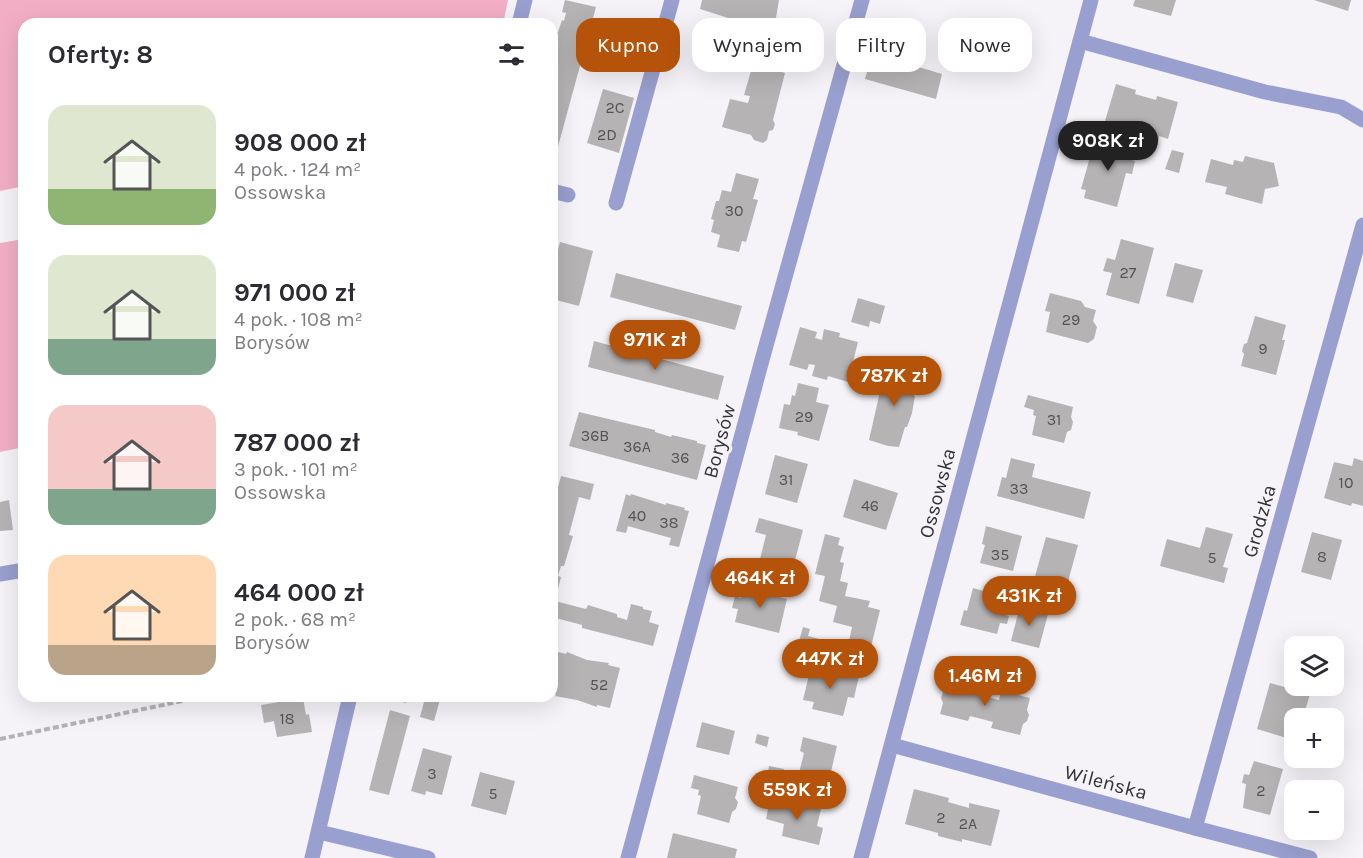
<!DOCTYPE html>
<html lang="pl">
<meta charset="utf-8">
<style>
body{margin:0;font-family:Karla,sans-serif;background:#f2f2f3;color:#2b2b33;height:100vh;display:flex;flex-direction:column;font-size:22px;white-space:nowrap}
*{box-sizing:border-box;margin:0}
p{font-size:20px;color:#7c7c81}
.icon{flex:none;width:33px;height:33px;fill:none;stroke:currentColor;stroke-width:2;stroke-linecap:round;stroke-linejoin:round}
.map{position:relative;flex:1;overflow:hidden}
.side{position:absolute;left:18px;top:18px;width:540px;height:684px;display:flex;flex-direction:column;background:#fff;border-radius:18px;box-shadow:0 6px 24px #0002}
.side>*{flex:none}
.guide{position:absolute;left:576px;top:18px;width:570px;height:54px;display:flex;gap:12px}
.tools{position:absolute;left:1284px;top:636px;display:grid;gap:12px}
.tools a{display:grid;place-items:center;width:60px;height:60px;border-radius:12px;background:#fff;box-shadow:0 6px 24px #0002;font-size:30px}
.price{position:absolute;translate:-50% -51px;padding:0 14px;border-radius:21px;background:#b45309;color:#fff;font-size:20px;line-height:39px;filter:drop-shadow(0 2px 3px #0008)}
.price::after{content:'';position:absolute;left:50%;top:36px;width:18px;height:14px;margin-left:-9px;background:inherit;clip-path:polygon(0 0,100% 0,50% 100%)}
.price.on{background:#222;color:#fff}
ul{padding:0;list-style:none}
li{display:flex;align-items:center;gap:18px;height:150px;padding:0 30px}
li span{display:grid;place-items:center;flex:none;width:168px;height:120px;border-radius:18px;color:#555}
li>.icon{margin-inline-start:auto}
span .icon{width:72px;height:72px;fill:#fffc;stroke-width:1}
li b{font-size:26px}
h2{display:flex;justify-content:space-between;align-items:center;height:72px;padding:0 30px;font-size:26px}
.tag{padding:0 21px;border-radius:18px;background:#fff;box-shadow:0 6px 24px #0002;font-size:21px;line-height:54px}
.tag.on{background:#b45309;color:#fff}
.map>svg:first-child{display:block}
.green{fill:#f2aec4}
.building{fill:#b6b3b5}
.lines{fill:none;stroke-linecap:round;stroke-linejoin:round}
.path{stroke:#b3b1b4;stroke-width:4;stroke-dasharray:6 3;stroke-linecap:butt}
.minor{stroke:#999fce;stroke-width:15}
.labels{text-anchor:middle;stroke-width:6;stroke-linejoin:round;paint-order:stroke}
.number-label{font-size:16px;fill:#545254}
.street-label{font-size:20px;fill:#333234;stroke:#f5f3f7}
</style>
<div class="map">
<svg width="1363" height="858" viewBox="0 0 1363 858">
<rect width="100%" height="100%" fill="#f5f3f7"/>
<g class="green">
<path d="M0 0H508L503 24H24V186L0 191Z"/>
<path d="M24 239V447L0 452V243Z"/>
</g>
<g class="building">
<path d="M565 0 596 7 553 165 552 57 558 45 554 44 557 32H558L562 20 564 21 566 13 562 12Z"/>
<path d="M702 0H779L776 18 774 19 771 28 751 23 750 25 700 9Z"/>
<path d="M1135 0H1176L1171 16 1133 6Z"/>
<path d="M1314 0H1351L1348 11Z"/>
<path d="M872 53 942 74 936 99 865 79Z"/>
<path d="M753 64 785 73 773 120 775 124 773 130 769 131 767 140 763 143 754 140 751 135 722 127 730 99 748 103 750 96 744 95Z"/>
<path d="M1116 84 1136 90 1135 94 1156 100 1157 96 1178 102 1168 139 1159 136 1158 142 1113 129 1114 124 1105 121Z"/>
<path d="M603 89 634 98 619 153 587 143Z"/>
<path d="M1101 138 1132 146 1129 159 1135 161 1132 174 1126 173 1117 207 1084 198 1086 190 1081 189 1092 150 1098 151Z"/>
<path d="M1172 150 1184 153 1179 173 1165 169Z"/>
<path d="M1245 156 1274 163 1279 186 1265 189 1262 204 1225 194 1227 187 1205 182 1211 159 1233 165 1234 160 1243 162Z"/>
<path d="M736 173 759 179 753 199 758 200 746 242 742 241 739 252 717 247 720 235 711 232 714 220 711 219 716 201H719L722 190 731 192Z"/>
<path d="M1121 239 1154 248 1139 304 1106 295 1112 273 1103 271 1107 258 1115 260Z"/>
<path d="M560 242 593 251 579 306 552 299V273Z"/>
<path d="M1175 263 1203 270 1193 303 1166 296Z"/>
<path d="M616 273 742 306 735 330 610 297Z"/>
<path d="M1050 293 1081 301 1085 307 1096 310 1093 321 1097 327 1094 339 1088 343 1046 332 1050 312 1045 311Z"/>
<path d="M858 298 885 306 880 324 870 321 869 327 851 322Z"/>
<path d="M1255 316 1286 325 1282 340H1285L1276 375 1241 366 1244 354 1242 351 1244 344 1247 343Z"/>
<path d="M800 327 817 332 815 338 822 340 824 329 840 333 839 337 858 342 848 382 828 376 827 380 812 376 815 365 809 364 807 370 789 365Z"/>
<path d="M594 341 724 376 718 400 588 367Z"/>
<path d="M888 367 899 368 918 375 913 395 915 396 912 413 907 427H905L899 447 888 446 869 440 881 387 883 388Z"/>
<path d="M798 383 819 388 816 402 829 405 819 441 797 435 798 432 779 428 784 404 790 405 792 395 795 396Z"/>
<path d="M1028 395 1073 407 1071 417 1073 422 1071 430 1067 432 1064 443 1032 435 1036 416 1033 415 1034 410 1024 407Z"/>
<path d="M579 412 655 430V432L671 437 672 435 697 441V443L706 445 697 480 569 446Z"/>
<path d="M775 455 808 464 797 503 765 494Z"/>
<path d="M1011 458 1035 464 1032 477 1091 492 1084 519 997 496 1002 477 1006 478Z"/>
<path d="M1354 458 1363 461V506L1352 503 1351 506 1324 498 1334 462 1352 466Z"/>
<path d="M561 476 594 484 590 500 579 497 569 535 573 536 564 566H561L558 576 561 577 555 601 586 609 588 605 617 614V617L627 620 631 604 643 607V609L652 611 649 622 659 625 653 646 582 628V625L552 617V531L556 518 552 517V510Z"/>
<path d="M854 479 898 493 886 530 843 517Z"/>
<path d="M626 494 630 496 631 494 666 505V503L685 508 684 510 689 511 679 547 669 545 671 538 649 532 628 526 626 533 616 531Z"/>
<path d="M9 500 13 530 0 531V502Z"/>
<path d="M759 518 803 530 793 568 760 559 766 535 755 532Z"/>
<path d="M986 526 1022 536 1013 571 980 563 985 545 982 544Z"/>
<path d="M1206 527 1233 534 1223 567 1228 568 1224 583 1160 566 1167 539 1200 548Z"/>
<path d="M1312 532 1342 540 1331 580 1301 572Z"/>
<path d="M825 534 840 538 838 545 844 547 840 562 844 563 840 581 848 583 845 596 870 601 868 607 880 610 871 647 849 641 852 627 833 622 837 606 819 601 825 576 815 574Z"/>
<path d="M1046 537 1078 545 1066 589 1034 580Z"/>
<path d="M744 585 775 593V596L787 599 779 633 735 622 738 609 732 608 735 596 741 598Z"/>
<path d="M973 588 1007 598 1003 614 1009 616 1007 624 1000 623 997 634 960 625 964 610 967 611Z"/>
<path d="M1020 606 1048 614 1039 648 1011 641Z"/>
<path d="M803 627 810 629 808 636 823 640 819 654 797 648Z"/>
<path d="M554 651 566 654 567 652 587 660 609 663 608 665 620 668 610 708 597 705V707L577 700 555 696 556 694 552 693Z"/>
<path d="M815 665 859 676 854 698 848 697 843 716 812 709 814 702 803 700 809 675H812Z"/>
<path d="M950 677 978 685 976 694 987 697 999 700 1001 691 1030 698 1027 710 1029 715 1027 721 1023 724 1020 735 991 728 993 722 982 719 970 716 968 721 940 714 943 703 941 698 943 692 947 689Z"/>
<path d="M1270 683 1310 694 1303 718H1294V731L1293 730 1290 739 1257 729Z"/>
<path d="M382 696H441L434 721 420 717 424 702 408 699 406 703Z"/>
<path d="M303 698 306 715 309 714 312 732 277 737 274 721 264 723 261 705Z"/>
<path d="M390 710 410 716 389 795 369 790Z"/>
<path d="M702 722 735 731 729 755 696 747Z"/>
<path d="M757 734 769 737 767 747 755 743Z"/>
<path d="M803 737 837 746 829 780 799 773 804 753 800 751Z"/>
<path d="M423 748 452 756 442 795 426 791 425 795 411 791Z"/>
<path d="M1254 761 1283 769 1270 815 1243 808 1246 784 1242 783 1244 774 1249 775Z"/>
<path d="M769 766 784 769 782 779 767 776Z"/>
<path d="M480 772 515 781 506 815 471 806Z"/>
<path d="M694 775 738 787 735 798 738 802 736 809 732 812 729 823 697 814 701 796 698 795 699 790 691 788Z"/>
<path d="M914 789 949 798 948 802 969 808V803L1000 810 991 846 962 839V842L938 836V833L905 824Z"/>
<path d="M777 801 789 804 790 801 821 809 817 826 823 828 819 845 782 836 784 824 766 819 769 804 776 805Z"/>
<path d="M673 833 737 849 735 858H667Z"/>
</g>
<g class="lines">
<path class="path" d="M0 739 206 696"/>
<g class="minor">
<path d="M519 24 525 0"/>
<path d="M1080 41 1265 92 1341 107 1363 120"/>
<path d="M552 191 568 195"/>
<path d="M616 203 672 0"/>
<path d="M0 574 24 570"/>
<path d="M892 745 1195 828 1310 858"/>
<path d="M1195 828 1363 225"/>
<path d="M319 832 428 858"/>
<path d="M312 858 350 696"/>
<path d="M628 858 762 360 862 0"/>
<path d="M861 858 1091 0"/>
</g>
</g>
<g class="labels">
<g class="number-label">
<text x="615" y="113">2C</text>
<text x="607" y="140">2D</text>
<text x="734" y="216">30</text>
<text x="1128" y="278">27</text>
<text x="1071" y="325">29</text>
<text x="1263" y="354">9</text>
<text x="804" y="422">29</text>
<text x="1054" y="425">31</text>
<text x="595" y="441">36B</text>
<text x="637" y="452">36A</text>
<text x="680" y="463">36</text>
<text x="786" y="485">31</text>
<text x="1346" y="488">10</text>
<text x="1019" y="494">33</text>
<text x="870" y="511">46</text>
<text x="637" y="521">40</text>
<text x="669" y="528">38</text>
<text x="1000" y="560">35</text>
<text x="1322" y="562">8</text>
<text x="1212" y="563">5</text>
<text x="599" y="690">52</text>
<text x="287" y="724">18</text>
<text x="432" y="779">3</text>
<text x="1261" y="796">2</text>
<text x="493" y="799">5</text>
<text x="941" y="823">2</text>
<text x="968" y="829">2A</text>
</g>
<g class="street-label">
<text transform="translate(719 441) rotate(-75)" y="7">Borysów</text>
<text transform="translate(937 493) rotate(-75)" y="7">Ossowska</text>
<text transform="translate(1259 521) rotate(-74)" y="7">Grodzka</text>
<text transform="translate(1106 782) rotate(15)" y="7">Wileńska</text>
</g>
</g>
</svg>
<div class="tools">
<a><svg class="icon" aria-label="layers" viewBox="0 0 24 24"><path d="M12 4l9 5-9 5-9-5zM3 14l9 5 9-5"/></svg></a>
<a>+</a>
<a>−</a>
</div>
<b class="price on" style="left:1108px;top:172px">908K zł</b>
<b class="price" style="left:655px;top:371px">971K zł</b>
<b class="price" style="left:894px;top:407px">787K zł</b>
<b class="price" style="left:760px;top:609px">464K zł</b>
<b class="price" style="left:1029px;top:627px">431K zł</b>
<b class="price" style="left:830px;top:690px">447K zł</b>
<b class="price" style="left:985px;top:707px">1.46M zł</b>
<b class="price" style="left:797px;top:821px">559K zł</b>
<div class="guide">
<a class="tag on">Kupno</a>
<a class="tag">Wynajem</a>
<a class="tag">Filtry</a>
<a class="tag">Nowe</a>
</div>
<section class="side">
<h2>Oferty: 8<svg class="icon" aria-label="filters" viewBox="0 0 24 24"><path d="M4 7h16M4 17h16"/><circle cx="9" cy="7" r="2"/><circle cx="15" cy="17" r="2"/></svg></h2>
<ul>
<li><span style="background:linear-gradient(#dfe7d0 70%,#8fb573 0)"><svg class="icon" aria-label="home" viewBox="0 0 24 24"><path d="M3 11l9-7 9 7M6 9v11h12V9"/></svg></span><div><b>908 000 zł</b><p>4 pok. · 124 m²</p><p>Ossowska</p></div></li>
<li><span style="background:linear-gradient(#dfe7d0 70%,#7fa58c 0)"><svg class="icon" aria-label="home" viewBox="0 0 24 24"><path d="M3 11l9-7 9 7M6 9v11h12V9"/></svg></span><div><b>971 000 zł</b><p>4 pok. · 108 m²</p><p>Borysów</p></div></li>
<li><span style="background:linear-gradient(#f6c9c9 70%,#7fa58c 0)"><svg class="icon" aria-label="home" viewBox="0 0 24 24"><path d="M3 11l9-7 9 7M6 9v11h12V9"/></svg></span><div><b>787 000 zł</b><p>3 pok. · 101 m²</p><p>Ossowska</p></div></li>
<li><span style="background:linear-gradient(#ffd9b3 75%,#b9a48a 0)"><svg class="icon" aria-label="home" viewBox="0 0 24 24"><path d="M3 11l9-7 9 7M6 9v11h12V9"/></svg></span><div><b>464 000 zł</b><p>2 pok. · 68 m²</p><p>Borysów</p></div></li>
</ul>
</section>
</div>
